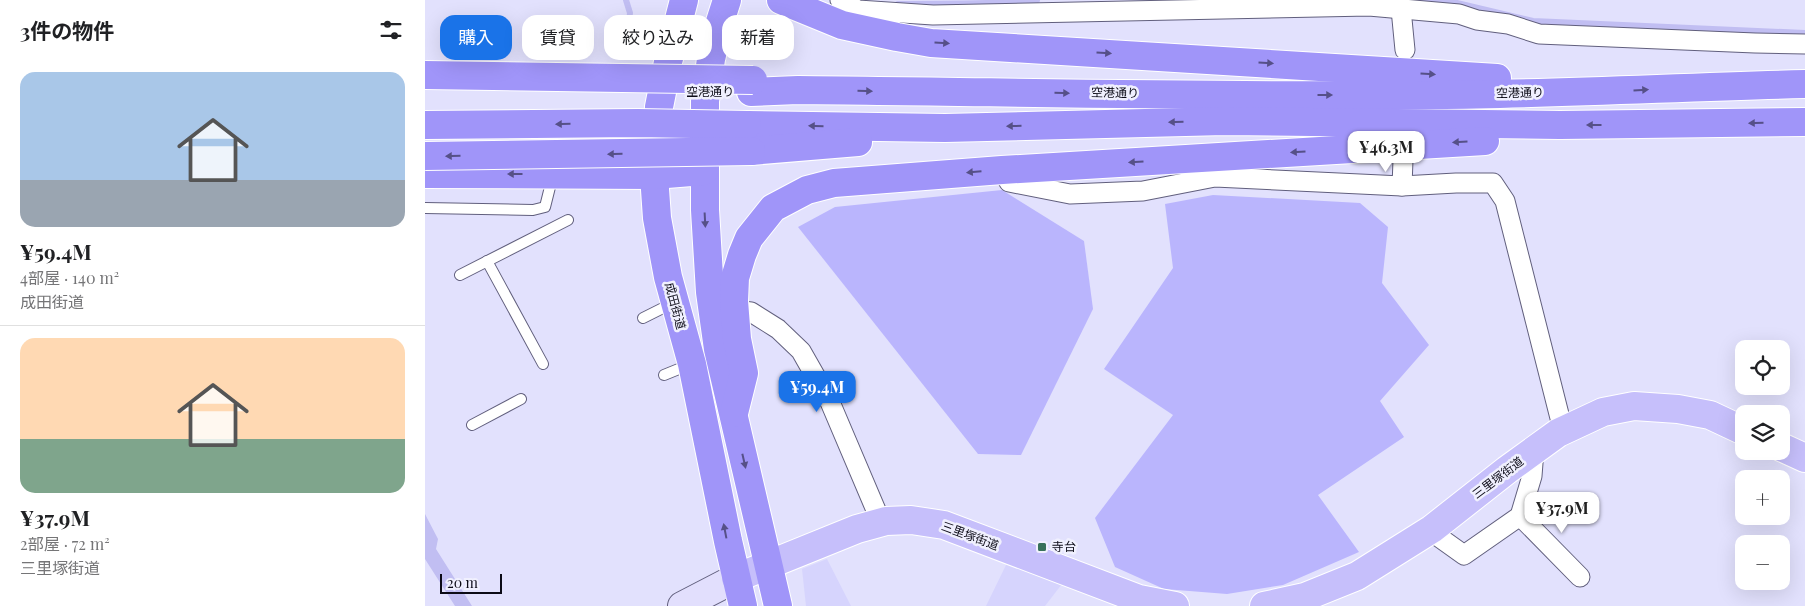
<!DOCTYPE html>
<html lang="ja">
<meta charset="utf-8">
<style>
body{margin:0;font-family:"Playfair Display","Noto Sans JP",serif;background:#f6f6f6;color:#202124;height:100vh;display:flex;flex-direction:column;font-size:19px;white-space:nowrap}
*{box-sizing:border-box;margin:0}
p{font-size:16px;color:#757577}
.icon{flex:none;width:28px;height:28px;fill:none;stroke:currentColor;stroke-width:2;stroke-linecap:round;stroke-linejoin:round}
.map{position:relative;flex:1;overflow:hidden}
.side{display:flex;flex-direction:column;background:#fff;width:425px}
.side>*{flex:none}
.guide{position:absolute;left:15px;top:15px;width:475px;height:45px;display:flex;gap:10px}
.fabs{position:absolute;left:1310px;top:340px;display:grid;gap:10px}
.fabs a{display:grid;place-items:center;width:55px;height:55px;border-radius:10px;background:#fff;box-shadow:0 5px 20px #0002;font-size:25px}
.scale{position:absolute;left:15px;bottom:12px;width:62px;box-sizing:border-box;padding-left:5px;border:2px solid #0c0b17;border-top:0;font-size:14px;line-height:18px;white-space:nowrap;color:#0c0b17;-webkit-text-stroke:4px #f0f0fe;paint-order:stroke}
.price{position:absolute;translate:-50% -42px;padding:0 11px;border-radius:10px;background:#fff;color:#222;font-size:16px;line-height:32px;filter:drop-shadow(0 1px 2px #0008)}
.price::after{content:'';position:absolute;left:50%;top:30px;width:15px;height:11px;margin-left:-8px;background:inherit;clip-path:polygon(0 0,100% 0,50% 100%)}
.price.selected{background:#1a73e8;color:#fff}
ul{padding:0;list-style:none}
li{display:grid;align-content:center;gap:10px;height:265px;padding:0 20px}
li+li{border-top:1px solid #e0e0e0}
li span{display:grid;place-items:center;height:155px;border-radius:15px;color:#555}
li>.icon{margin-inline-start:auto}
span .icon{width:90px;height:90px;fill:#fffc;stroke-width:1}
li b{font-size:21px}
h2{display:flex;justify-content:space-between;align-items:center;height:60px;padding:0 20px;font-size:21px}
.chip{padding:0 18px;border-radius:15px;background:#fff;box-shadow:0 5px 20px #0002;font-size:18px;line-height:45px}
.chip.selected{background:#1a73e8;color:#fff}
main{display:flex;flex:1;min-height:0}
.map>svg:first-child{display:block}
.built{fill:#d6d4fd}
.green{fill:#bab5fd}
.water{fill:#c1bef2}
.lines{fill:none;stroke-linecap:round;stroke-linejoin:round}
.stream{stroke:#c1bef2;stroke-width:6}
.lane-casing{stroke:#615f7d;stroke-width:12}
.street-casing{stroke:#615f7d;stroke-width:21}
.secondary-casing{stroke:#615f7d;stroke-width:30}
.primary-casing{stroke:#fff;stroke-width:30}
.highway-casing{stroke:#fff;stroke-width:30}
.lane{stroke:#fff;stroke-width:10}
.street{stroke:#fff;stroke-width:19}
.secondary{stroke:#e2dffd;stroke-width:28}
.primary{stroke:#c6bffb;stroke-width:28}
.highway{stroke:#a095f9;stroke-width:28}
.highway-bridge-casing{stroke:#fff;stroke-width:30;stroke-linecap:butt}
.highway-bridge{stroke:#a095f9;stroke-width:28}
.oneway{fill:#565088}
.poi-dot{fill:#38715a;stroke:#f0f0fe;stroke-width:2}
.labels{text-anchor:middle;stroke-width:5;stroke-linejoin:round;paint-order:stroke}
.street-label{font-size:12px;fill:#0c0b17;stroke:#f0f0fe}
.poi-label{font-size:12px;fill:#0c0b17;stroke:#f0f0fe;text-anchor:start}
</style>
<main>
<section class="side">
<h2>3件の物件<svg class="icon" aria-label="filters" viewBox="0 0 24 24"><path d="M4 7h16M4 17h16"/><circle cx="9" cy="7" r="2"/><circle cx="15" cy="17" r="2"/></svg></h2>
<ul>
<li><span style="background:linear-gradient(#a9c7e8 70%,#9aa5b1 0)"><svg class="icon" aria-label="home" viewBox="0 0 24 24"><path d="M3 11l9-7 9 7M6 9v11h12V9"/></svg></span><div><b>¥59.4M</b><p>4部屋 · 140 m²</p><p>成田街道</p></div></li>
<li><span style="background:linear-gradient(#ffd9b3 65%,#7fa58c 0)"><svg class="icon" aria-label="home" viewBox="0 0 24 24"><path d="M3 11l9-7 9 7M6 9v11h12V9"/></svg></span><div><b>¥37.9M</b><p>2部屋 · 72 m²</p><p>三里塚街道</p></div></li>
</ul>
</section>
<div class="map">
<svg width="1380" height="606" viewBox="0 0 1380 606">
<rect width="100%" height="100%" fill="#e2e1fd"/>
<g class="built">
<path d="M402 559 426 606H381L377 569Z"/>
<path d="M582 563 637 584 620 606H561Z"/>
</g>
<g class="green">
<path d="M577 190 659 241 668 309 596 455 553 454 373 227 410 207Z"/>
<path d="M788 195 935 203 963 227 957 283 1004 345 955 401 979 437 893 495 934 552 858 585 802 594 739 589 690 567 670 518 748 415 679 369 748 268 740 204Z"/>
</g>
<path class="water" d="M0 514 13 539 11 549 47 606H30L0 559Z"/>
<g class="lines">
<g class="stream">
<path d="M994 0 1028 2 1108 21 1380 33"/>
<path d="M473 4C520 3 566 5 612 0"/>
<path d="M200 53 205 13 201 0"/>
</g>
<defs>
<g id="lane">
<path d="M0 208 108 210 120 207 128 175"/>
<path d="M62 261 118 364"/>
<path d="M35 275 143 220"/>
<path d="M218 318 248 303"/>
<path d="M239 375 266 364"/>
<path d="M47 425 96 399"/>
</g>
<g id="street">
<path d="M415 0 433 10 508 15 944 6 1034 14 1052 20 1083 24 1114 34 1330 43 1380 44"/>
<path d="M976 9 980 50"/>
<path d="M577 170 584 182 645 194 718 191 790 177 977 186 1031 183H1068L1080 201 1138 430"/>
<path d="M977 186 978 160"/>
<path d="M309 310 326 312 353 329 376 351 405 402 456 522"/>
<path d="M1095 516 1155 577"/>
<path d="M1004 530 1039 555 1095 516 1107 476 1109 450"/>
</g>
<path id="secondary" d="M257 606 311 578"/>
<g id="primary">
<path d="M1356 447 1380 458"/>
<path d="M311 578 432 529 461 521 486 520 519 525 714 599 750 606"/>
<path d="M839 606 880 597 932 576 1007 529 1082 470 1133 433 1178 412 1209 406 1253 409 1285 415 1319 431"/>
</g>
<g id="highway">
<path d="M259 0 243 62 234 107 229 175 232 218 243 277 267 364 303 541 318 606"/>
<path d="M302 0 294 25 286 59 280 101V210L285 292 293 349 353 606"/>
<path d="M356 0 417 25 472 37 506 43 1072 78"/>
<path d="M326 92 373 90C586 92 798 97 1011 95 1134 94 1257 87 1380 84"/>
<path d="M322 125 520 128 800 121 1135 125 1380 122"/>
<path d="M326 151 433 142"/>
<path d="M0 174 229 175 279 171"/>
<path d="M309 413 319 373 312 339 309 301 310 278 317 255 324 238 348 208 382 190 409 183 577 170 1060 141"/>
</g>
</defs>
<use href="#lane" class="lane-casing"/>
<use href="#street" class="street-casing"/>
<use href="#secondary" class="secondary-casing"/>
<use href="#primary" class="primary-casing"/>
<use href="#highway" class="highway-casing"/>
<use href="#lane" class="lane"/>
<use href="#street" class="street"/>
<use href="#secondary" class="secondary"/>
<use href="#primary" class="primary"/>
<use href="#highway" class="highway"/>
<defs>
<g id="highway-bridge">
<path d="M0 75 328 80"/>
<path d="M0 125 213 123 322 125"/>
<path d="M0 156 326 151"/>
</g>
</defs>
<use href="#highway-bridge" class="highway-bridge-casing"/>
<use href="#highway-bridge" class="highway-bridge"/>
</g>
<defs><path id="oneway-solid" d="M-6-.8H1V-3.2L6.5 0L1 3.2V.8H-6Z" transform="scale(1.25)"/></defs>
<g class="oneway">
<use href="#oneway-solid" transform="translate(517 43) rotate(4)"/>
<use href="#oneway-solid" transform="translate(679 53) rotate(4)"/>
<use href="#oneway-solid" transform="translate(841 63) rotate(4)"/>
<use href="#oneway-solid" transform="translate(1003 74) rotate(4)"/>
<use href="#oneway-solid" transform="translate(1216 90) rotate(-3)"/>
<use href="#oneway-solid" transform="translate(440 91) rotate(1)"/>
<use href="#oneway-solid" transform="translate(637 93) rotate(1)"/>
<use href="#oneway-solid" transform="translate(900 95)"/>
<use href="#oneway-solid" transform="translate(751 122) rotate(179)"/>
<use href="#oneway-solid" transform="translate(1331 123) rotate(179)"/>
<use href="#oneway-solid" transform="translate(138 124) rotate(179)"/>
<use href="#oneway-solid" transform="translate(1169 125) rotate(180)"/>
<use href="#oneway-solid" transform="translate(391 126) rotate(-179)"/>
<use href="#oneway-solid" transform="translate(589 126) rotate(179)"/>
<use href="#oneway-solid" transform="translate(1035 142) rotate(177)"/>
<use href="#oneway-solid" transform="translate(873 152) rotate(177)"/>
<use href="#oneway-solid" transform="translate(190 154) rotate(179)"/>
<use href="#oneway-solid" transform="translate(28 156) rotate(179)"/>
<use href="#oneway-solid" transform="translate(711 162) rotate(177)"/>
<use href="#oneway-solid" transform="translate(549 172) rotate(175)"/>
<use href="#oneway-solid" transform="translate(90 174) rotate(-180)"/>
<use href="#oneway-solid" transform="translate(280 220) rotate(87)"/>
<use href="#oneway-solid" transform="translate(319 461) rotate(77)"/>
<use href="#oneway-solid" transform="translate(300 531) rotate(-101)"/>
</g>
<rect class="poi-dot" x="612" y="542" width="10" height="10" rx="2.5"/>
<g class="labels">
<g class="street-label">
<text x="285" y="96">空港通り</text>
<text transform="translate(690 93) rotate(1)" y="4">空港通り</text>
<text transform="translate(1095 93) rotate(-1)" y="4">空港通り</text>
<text transform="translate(250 306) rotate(75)" y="4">成田街道</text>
<text transform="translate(1073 478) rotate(-37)" y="4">三里塚街道</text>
<text transform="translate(545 536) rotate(20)" y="4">三里塚街道</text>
</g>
<g class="poi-label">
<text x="627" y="551">寺台</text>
</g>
</g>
</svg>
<div class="fabs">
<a><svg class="icon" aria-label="locate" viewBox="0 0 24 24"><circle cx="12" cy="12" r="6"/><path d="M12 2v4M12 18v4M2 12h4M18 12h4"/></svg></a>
<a><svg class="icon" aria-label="layers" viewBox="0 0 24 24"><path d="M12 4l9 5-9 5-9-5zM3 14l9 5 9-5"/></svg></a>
<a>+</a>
<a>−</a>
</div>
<div class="scale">20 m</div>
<b class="price" style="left:961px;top:173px">¥46.3M</b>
<b class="price selected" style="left:392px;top:413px">¥59.4M</b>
<b class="price" style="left:1137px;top:534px">¥37.9M</b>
<div class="guide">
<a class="chip selected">購入</a>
<a class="chip">賃貸</a>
<a class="chip">絞り込み</a>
<a class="chip">新着</a>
</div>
</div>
</main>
